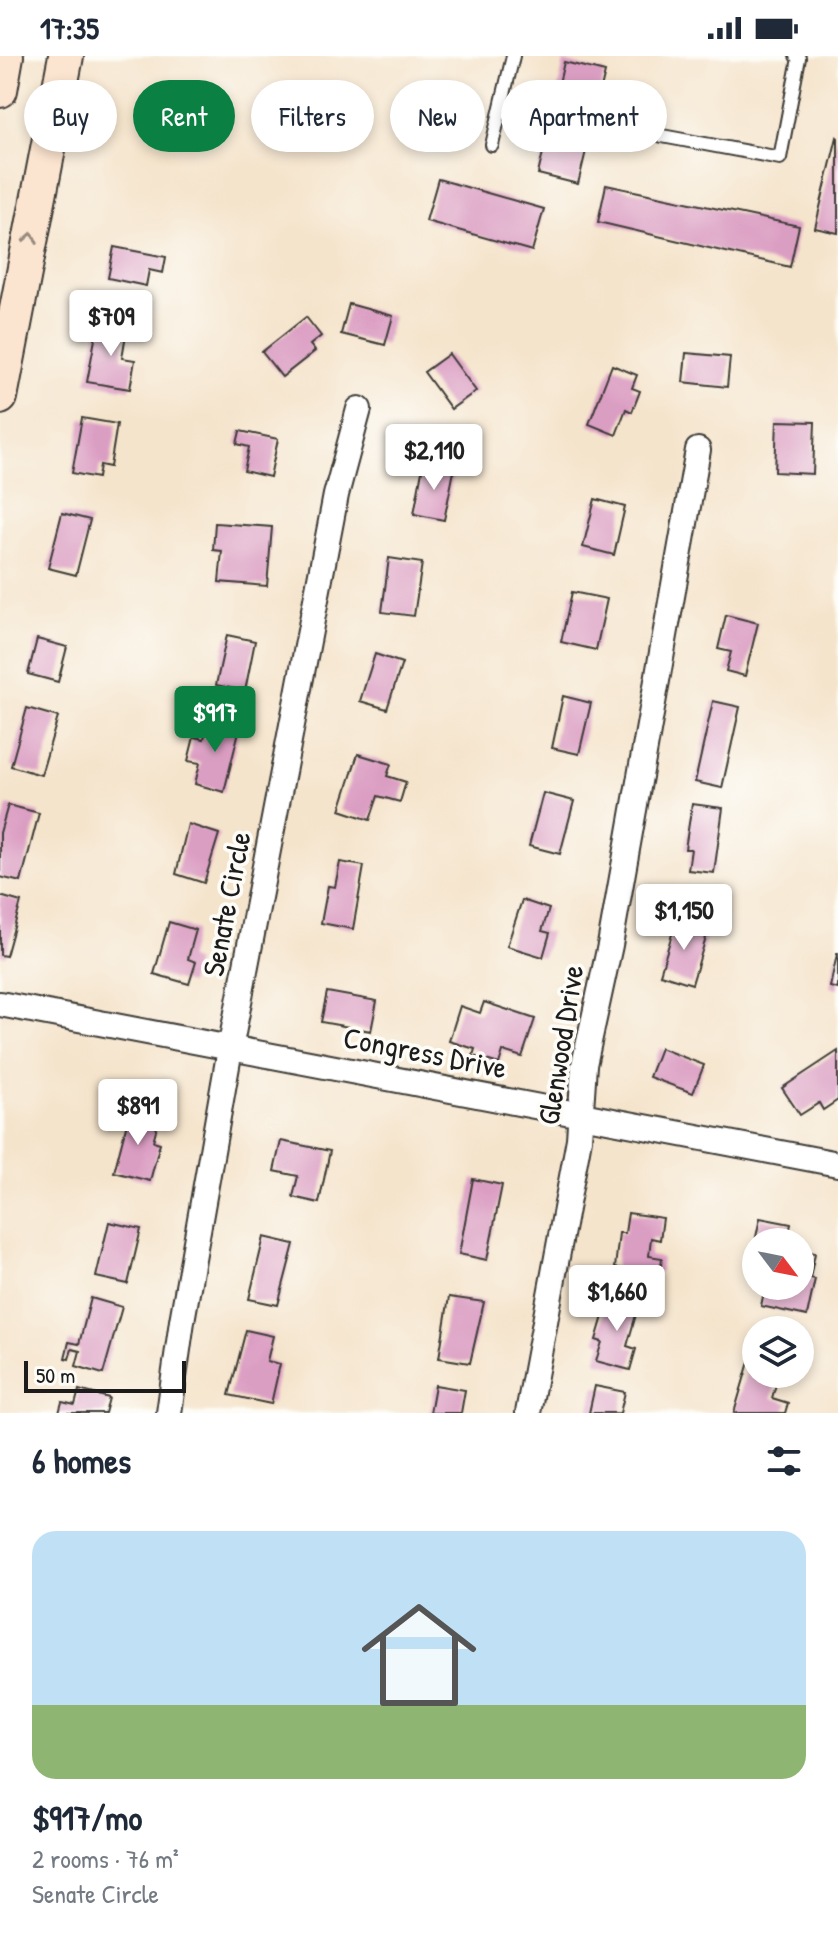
<!DOCTYPE html>
<meta charset="utf-8">
<style>
body{margin:0;font-family:"Patrick Hand",sans-serif;background:#f6f6f7;color:#1f2937;height:100vh;display:flex;flex-direction:column;font-size:30px;white-space:nowrap}
*{box-sizing:border-box;margin:0}
p{font-size:26px;color:#747a83}
.icon{flex:none;width:44px;height:44px;fill:none;stroke:currentColor;stroke-width:2;stroke-linecap:round;stroke-linejoin:round}
.map{position:relative;height:1357px;overflow:hidden}
.details{display:flex;flex-direction:column;background:#fff;flex:1}
.details>*{flex:none}
.hud{position:absolute;left:24px;top:24px;width:790px;height:72px;display:flex;gap:16px}
.needle{width:52px;rotate:122deg}
.controls{position:absolute;left:742px;top:1172px;display:grid;gap:16px}
.controls a{display:grid;place-items:center;width:72px;height:72px;border-radius:50%;background:#fff;box-shadow:0 4px 12px #0003;font-size:40px}
.scale{position:absolute;left:24px;bottom:20px;width:162px;box-sizing:border-box;padding-left:8px;border:4px solid #1c1c1c;border-top:0;font-size:22px;line-height:28px;white-space:nowrap;color:#1c1c1c;-webkit-text-stroke:6px #fdfcf7;paint-order:stroke}
.price{position:absolute;translate:-50% -68px;padding:0 18px;border-radius:8px;background:#fff;color:#222;font-size:26px;line-height:52px;filter:drop-shadow(0 2px 4px #0008)}
.price::after{content:'';position:absolute;left:50%;top:48px;width:24px;height:18px;margin-left:-12px;background:inherit;clip-path:polygon(0 0,100% 0,50% 100%)}
.price.active{background:#0b8043;color:#fff}
ul{padding:0;list-style:none}
li{display:grid;align-content:center;gap:16px;height:424px;padding:0 32px}
li+li{border-top:2px solid #e0e1e3}
li span{display:grid;place-items:center;height:248px;border-radius:24px;color:#555}
li>.icon{margin-inline-start:auto}
span .icon{width:144px;height:144px;fill:#fffc;stroke-width:1}
li b{font-size:34px}
h2{display:flex;justify-content:space-between;align-items:center;height:96px;padding:0 32px;font-size:34px}
.chip{padding:0 28px;border-radius:36px;background:#fff;box-shadow:0 4px 12px #0003;font-size:28px;line-height:72px}
.chip.active{background:#0b8043;color:#fff}
.status{display:flex;justify-content:space-between;align-items:center;height:56px;padding:0 40px;background:#fff;direction:ltr}
.status svg{height:22px;fill:currentColor}
.map>svg:first-child{display:block}
.building{fill:#db9ec3}
.lines{fill:none;stroke-linecap:round;stroke-linejoin:round}
.service-casing{stroke:#3d3a36;stroke-width:16}
.minor-casing{stroke:#3d3a36;stroke-width:28}
.secondary-casing{stroke:#3d3a36;stroke-width:38}
.service{stroke:#fff;stroke-width:12}
.minor{stroke:#fff;stroke-width:24}
.secondary{stroke:#fce5d0;stroke-width:34}
.oneway{stroke:#978b7f}
.labels{text-anchor:middle;stroke-width:7;stroke-linejoin:round;paint-order:stroke}
.street-label{font-size:30px;fill:#1c1c1c;stroke:#fdfcf7}
</style>
<div class="status"><b>17:35</b><svg viewBox="0 0 49 12"><path d="M0 12V9h3v3zM5 12V6h3v6zM10 12V3h3v9zM15 12V0h3v12zM26 1h20v11H26zM47 4h2v5h-2z"/></svg></div>
<div class="map">
<svg width="838" height="1357" viewBox="0 0 838 1357">
<rect width="100%" height="100%" fill="#fdfcf7"/>
<filter id="ink" filterUnits="userSpaceOnUse"><feTurbulence type="fractalNoise" baseFrequency=".0125" numOctaves="2"/><feDisplacementMap in="SourceGraphic" scale="16" xChannelSelector="R" yChannelSelector="G"/><feConvolveMatrix kernelMatrix="1 2 1 2 8 2 1 2 1" color-interpolation-filters="sRGB"/></filter>
<filter id="wash" filterUnits="userSpaceOnUse"><feTurbulence type="fractalNoise" baseFrequency=".006" numOctaves="4" result="noise"/><feDisplacementMap in="SourceGraphic" scale="32" xChannelSelector="R" yChannelSelector="G"/><feGaussianBlur stdDeviation="1.8" result="paint"/><feColorMatrix in="noise" values="0 0 0 0 0 0 0 0 0 0 0 0 0 0 0 0 0 1.4 0 .05"/><feComposite in="paint" operator="in"/></filter>
<g filter="url(#wash)">
<rect width="100%" height="100%" fill="#f5e4cc"/>
<g id="blocks">
<g class="building">
<path d="M564 6 605 16 578 128 538 118Z"/>
<path d="M837 81 838 82V177L815 172Z"/>
<path d="M438 123 544 153 532 195 426 165Z"/>
<path d="M606 129 799 170 790 211 598 166Z"/>
<path d="M114 191 166 201 163 217 149 214 146 230 108 222Z"/>
<path d="M349 248 393 260 385 289 341 278Z"/>
<path d="M306 261 321 280 310 289 315 295 282 321 262 296Z"/>
<path d="M98 267 127 272 122 302 135 304 130 333 87 326Z"/>
<path d="M686 297 730 301 727 331 683 326Z"/>
<path d="M449 298 476 335 451 353 424 316Z"/>
<path d="M612 309 637 319 632 332 640 335 632 356 626 353 616 379 589 368Z"/>
<path d="M82 362 117 368 110 411 100 409 98 422 72 417Z"/>
<path d="M777 365 815 366 813 418 775 416Z"/>
<path d="M240 375 278 383 270 421 244 415 249 391 237 388Z"/>
<path d="M423 409 454 415 444 464 414 458Z"/>
<path d="M595 443 625 451 614 499 583 491Z"/>
<path d="M62 457 90 464 76 519 48 512Z"/>
<path d="M215 467 272 471 267 530 219 526 222 495 213 494Z"/>
<path d="M389 502 422 507 414 560 382 556Z"/>
<path d="M572 536 607 543 596 594 561 586Z"/>
<path d="M726 559 758 567 745 620 726 615 731 596 718 593Z"/>
<path d="M227 579 255 585 245 635 216 629Z"/>
<path d="M37 583 67 591 58 626 28 618Z"/>
<path d="M375 598 402 607 387 653 360 645Z"/>
<path d="M563 640 591 647 579 698 552 692Z"/>
<path d="M713 645 740 651 722 732 695 726Z"/>
<path d="M27 652 58 661 41 719 11 710Z"/>
<path d="M209 663 240 671 224 736 195 728 200 707 188 705 194 681 204 683Z"/>
<path d="M358 698 391 708 387 720 406 726 400 746 378 740 370 764 340 754Z"/>
<path d="M543 737 574 745 560 798 529 790Z"/>
<path d="M692 748 723 752 714 817 688 814 691 793H685Z"/>
<path d="M8 749 39 757 21 826 0 821V777Z"/>
<path d="M188 768 219 778 204 827 176 818Z"/>
<path d="M340 806 364 810 353 873 321 867 328 830 335 831Z"/>
<path d="M0 840 21 846 6 900 0 899Z"/>
<path d="M522 844 549 853 542 875 550 877 543 901 507 890Z"/>
<path d="M676 865 708 875 692 928 660 918Z"/>
<path d="M169 866 196 874 188 903 196 906 189 928 154 918Z"/>
<path d="M837 898H838V933L830 931Z"/>
<path d="M327 936 377 945 371 975 321 966Z"/>
<path d="M484 946 535 963 522 1001 503 995 499 1008 473 1000 475 993 449 985 460 950 480 957Z"/>
<path d="M660 992 704 1009 693 1037 649 1021Z"/>
<path d="M838 995V1044L823 1054 819 1047 800 1059 782 1032Z"/>
<path d="M130 1055 159 1063 153 1085 160 1087 150 1125 114 1116Z"/>
<path d="M281 1085 330 1095 319 1147 293 1141 298 1120 274 1115Z"/>
<path d="M473 1123 502 1129 487 1204 459 1198Z"/>
<path d="M628 1157 663 1162 660 1184 651 1182 649 1200 662 1202 660 1217 615 1212 619 1177H625Z"/>
<path d="M760 1162 791 1168 787 1186H755Z"/>
<path d="M109 1166 141 1173 128 1228 96 1221Z"/>
<path d="M264 1181 294 1188 278 1249 249 1243Z"/>
<path d="M755 1187H756V1214L749 1213Z"/>
<path d="M800 1194 815 1197 810 1222 815 1223 807 1260 761 1250 765 1231 800 1230Z"/>
<path d="M609 1240 639 1248 627 1290 636 1293 630 1314 596 1305 602 1286 596 1284Z"/>
<path d="M449 1241 484 1246 470 1307 439 1302Z"/>
<path d="M91 1242 122 1251 103 1318 76 1310 80 1295 72 1293 69 1303 65 1302 69 1286 79 1288Z"/>
<path d="M246 1274 273 1280 267 1305 280 1308 271 1348 229 1339Z"/>
<path d="M751 1299 756 1301V1318H779L772 1342 788 1347 785 1357H734Z"/>
<path d="M435 1329 465 1334 461 1357H430Z"/>
<path d="M595 1330 625 1336 620 1357H589Z"/>
<path d="M79 1334 109 1342 105 1357H59L62 1346 75 1349Z"/>
</g>
</g>
</g>
<g filter="url(#ink)">
<use href="#blocks" fill-opacity="0" stroke="#3d3a36" stroke-width="2"/>
<g class="lines">
<defs>
<g id="service">
<path d="M662 80 780 102 799 2 796 0"/>
<path d="M492 89 513 0"/>
</g>
<g id="minor">
<path d="M0 948 838 1108"/>
<path d="M169 1357 182 1265 230 993 336 439 359 353"/>
<path d="M528 1357 579 1083 584 1009 610 889 698 394"/>
</g>
<g id="secondary">
<path d="M0 34 6 0"/>
<path d="M0 341 66 0"/>
</g>
</defs>
<use href="#service" class="service-casing"/>
<use href="#minor" class="minor-casing"/>
<use href="#secondary" class="secondary-casing"/>
<use href="#service" class="service"/>
<use href="#minor" class="minor"/>
<use href="#secondary" class="secondary"/>
</g>
<defs><path id="oneway-chevron" d="M-2-3.5L2.5 0L-2 3.5" fill="none" stroke-width="1.6" stroke-linecap="round" stroke-linejoin="round" transform="scale(2)"/></defs>
<use class="oneway" href="#oneway-chevron" transform="translate(31 182) rotate(-79)"/>
</g>
<g class="labels">
<g class="street-label">
<text transform="translate(227 848) rotate(-79)" y="10">Senate Circle</text>
<text transform="translate(561 989) rotate(-81)" y="10">Glenwood Drive</text>
<text transform="translate(425 997) rotate(11)" y="10">Congress Drive</text>
</g>
</g>
</svg>
<div class="controls">
<a><svg class="needle" viewBox="-14 -14 28 28"><path d="M0-13l5 13h-10z" fill="#e53935"/><path d="M0 13l5-13h-10z" fill="#747a83"/></svg></a>
<a><svg class="icon" aria-label="layers" viewBox="0 0 24 24"><path d="M12 4l9 5-9 5-9-5zM3 14l9 5 9-5"/></svg></a>
</div>
<div class="scale">50 m</div>
<b class="price" style="left:111px;top:302px">$709</b>
<b class="price" style="left:434px;top:436px">$2,110</b>
<b class="price active" style="left:215px;top:698px">$917</b>
<b class="price" style="left:684px;top:896px">$1,150</b>
<b class="price" style="left:138px;top:1091px">$891</b>
<b class="price" style="left:617px;top:1277px">$1,660</b>
<div class="hud">
<a class="chip">Buy</a>
<a class="chip active">Rent</a>
<a class="chip">Filters</a>
<a class="chip">New</a>
<a class="chip">Apartment</a>
</div>
</div>
<section class="details">
<h2>6 homes<svg class="icon" aria-label="filters" viewBox="0 0 24 24"><path d="M4 7h16M4 17h16"/><circle cx="9" cy="7" r="2"/><circle cx="15" cy="17" r="2"/></svg></h2>
<ul>
<li><span style="background:linear-gradient(#bfe0f5 70%,#8fb573 0)"><svg class="icon" aria-label="home" viewBox="0 0 24 24"><path d="M3 11l9-7 9 7M6 9v11h12V9"/></svg></span><div><b>$917/mo</b><p>2 rooms · 76 m²</p><p>Senate Circle</p></div></li>
</ul>
</section>
